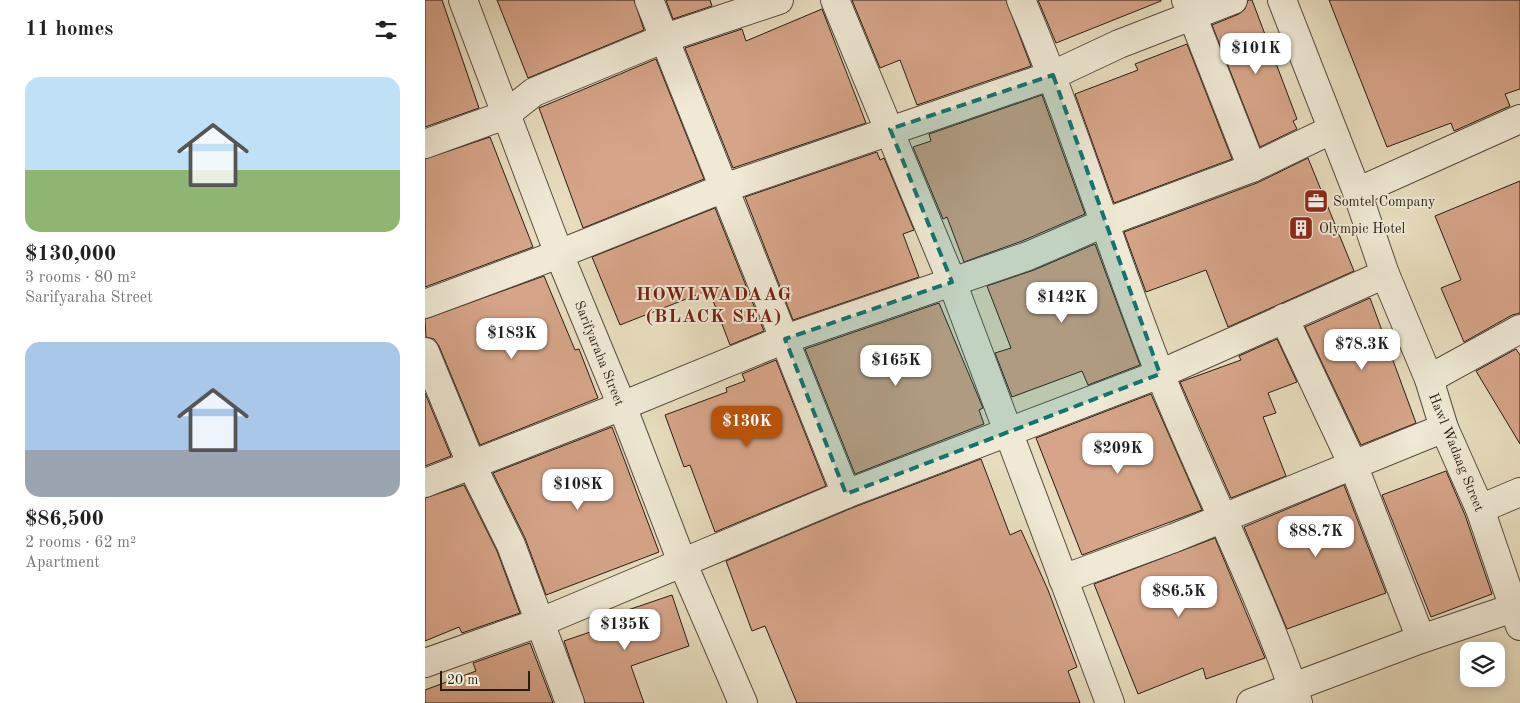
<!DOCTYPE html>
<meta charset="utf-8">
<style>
body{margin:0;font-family:"Old Standard TT",serif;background:#f6f6f6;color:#222;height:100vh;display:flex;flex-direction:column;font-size:19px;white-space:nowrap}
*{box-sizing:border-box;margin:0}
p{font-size:16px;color:#767676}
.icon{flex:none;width:28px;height:28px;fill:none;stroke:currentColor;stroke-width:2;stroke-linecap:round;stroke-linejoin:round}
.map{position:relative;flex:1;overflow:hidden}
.details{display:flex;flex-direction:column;background:#fff;width:425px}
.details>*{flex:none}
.tools{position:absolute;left:1035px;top:642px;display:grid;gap:10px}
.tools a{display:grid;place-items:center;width:45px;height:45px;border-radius:10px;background:#fff;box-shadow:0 2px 12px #0003;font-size:25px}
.scale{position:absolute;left:15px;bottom:12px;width:90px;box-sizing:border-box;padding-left:5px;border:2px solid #271c13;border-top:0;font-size:14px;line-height:18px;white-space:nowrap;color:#271c13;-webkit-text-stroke:4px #efe9d5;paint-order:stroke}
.price{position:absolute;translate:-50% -42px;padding:0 11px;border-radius:10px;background:#fff;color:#222;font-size:16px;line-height:32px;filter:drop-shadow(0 1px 2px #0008)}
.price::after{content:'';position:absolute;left:50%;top:30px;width:15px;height:11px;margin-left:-8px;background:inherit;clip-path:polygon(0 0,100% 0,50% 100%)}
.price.current{background:#b45309;color:#fff}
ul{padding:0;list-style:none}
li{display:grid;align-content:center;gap:10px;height:265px;padding:0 25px}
li span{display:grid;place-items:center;height:155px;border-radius:15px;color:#555}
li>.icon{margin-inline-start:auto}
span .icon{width:90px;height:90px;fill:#fffc;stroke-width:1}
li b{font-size:21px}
h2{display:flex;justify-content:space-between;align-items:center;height:60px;padding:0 25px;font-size:21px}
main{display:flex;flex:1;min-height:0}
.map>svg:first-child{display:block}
.building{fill:#d6a488;stroke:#271c13}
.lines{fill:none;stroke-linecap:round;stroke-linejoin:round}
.minor-casing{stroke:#574c3e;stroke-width:30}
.tertiary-casing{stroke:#574c3e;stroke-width:30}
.minor{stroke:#efe9d5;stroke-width:28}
.tertiary{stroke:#efe9d5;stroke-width:28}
.marked{fill:#0f766e;fill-opacity:0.2;stroke:#0f766e;stroke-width:4;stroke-dasharray:10 6;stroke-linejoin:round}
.labels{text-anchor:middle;stroke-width:4;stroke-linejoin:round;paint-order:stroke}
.poi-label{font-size:14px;fill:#271c13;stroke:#efe9d5;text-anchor:start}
.street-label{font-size:14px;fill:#271c13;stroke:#efe9d5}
.district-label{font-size:19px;font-weight:bold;letter-spacing:1px;fill:#7a1f14;stroke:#efe9d5}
</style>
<main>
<section class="details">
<h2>11 homes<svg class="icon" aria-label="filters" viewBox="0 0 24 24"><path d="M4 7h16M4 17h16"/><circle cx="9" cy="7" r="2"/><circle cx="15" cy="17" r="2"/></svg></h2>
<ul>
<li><span style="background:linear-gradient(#bfe0f5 60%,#8fb573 0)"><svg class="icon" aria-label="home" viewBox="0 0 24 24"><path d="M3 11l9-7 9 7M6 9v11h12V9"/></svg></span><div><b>$130,000</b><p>3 rooms · 80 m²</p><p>Sarifyaraha Street</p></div></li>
<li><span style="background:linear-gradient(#a9c7e8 70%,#9aa5b1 0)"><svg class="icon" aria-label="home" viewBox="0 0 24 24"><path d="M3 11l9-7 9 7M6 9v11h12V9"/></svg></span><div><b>$86,500</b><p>2 rooms · 62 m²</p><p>Apartment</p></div></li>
</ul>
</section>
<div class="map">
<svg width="1095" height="703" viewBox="0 0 1095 703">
<rect width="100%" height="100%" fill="#e7ddbe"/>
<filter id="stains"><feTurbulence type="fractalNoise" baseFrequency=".004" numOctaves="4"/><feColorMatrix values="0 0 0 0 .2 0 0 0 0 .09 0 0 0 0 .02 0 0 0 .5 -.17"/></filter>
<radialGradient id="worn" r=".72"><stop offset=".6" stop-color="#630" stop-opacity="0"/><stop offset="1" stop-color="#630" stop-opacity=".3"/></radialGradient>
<g class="building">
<path d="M0 0H17L54 108 0 127Z"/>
<path d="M72 0H209L219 30 103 78Z"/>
<path d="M241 0H285L287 6 248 19Z"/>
<path d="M427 0H581L606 66 492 105 475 60 455 68Z"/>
<path d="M613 0H736V1L631 43Z"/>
<path d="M823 0H827L872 119 868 121 872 129 835 147 787 25 814 14 820 9Z"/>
<path d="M904 0H1095V89L1080 94 1085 106 1029 131 1026 123 962 147Z"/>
<path d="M397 9 441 123 308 168 260 48 317 29 321 41Z"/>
<path d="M762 44 807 159 689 203 650 94 713 70 710 64Z"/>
<path d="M231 59 279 179 158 228 114 108Z"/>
<path d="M617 95 660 214 597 241 539 262 522 217 518 219 488 147 506 141 504 134Z"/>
<path d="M65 137 108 247 0 287V159Z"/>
<path d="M452 152 455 160 459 158 489 230 478 234 494 277 368 320 320 197Z"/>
<path d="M883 158 929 271 803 327 781 270 721 292 699 232 832 183Z"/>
<path d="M1095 181V313L1087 315 1039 342 1016 288 1036 280 1010 216Z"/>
<path d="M290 208 339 331 305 345 284 290 195 325 167 257Z"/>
<path d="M670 244 715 365 663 385 657 371 587 397 570 353 586 348 562 286 609 270Z"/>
<path d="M119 276 150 350 154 349 173 398 55 445 14 346 9 339 1 337 0 319Z"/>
<path d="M945 298 991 423 936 445 880 327Z"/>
<path d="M514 303 558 408 554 410 559 424 430 474 380 349Z"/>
<path d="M852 339 872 382 843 393 851 413 838 417 861 476 806 498 755 382 816 360 814 356Z"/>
<path d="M1091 349 1095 355V444L1051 371Z"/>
<path d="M351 360 401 486 290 532 265 465 259 467 240 415 302 392 301 388 320 381 317 374Z"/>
<path d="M0 393 26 456 0 466Z"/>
<path d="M726 394 777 510 657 555 611 438Z"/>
<path d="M187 427 234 552 121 595 100 538 68 473Z"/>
<path d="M556 459 585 535 596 530 623 590 652 667 643 671 655 703H372L340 626 327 631 301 561 427 508Z"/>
<path d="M1021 471 1040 515 1067 594 1006 617 957 495Z"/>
<path d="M39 485 72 551 95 613 37 633 34 627 0 641V498Z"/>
<path d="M919 485 961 593 862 629 819 527Z"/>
<path d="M790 538 840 658 781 679 778 668 713 694 669 584Z"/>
<path d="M247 595 264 646 206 666 219 703H160L139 641 197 621 194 613Z"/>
<path d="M105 643 128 703H0V690L51 671 48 663Z"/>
</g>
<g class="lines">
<defs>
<g id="minor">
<path d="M38 0 134 254 197 406 257 562 318 703"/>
<path d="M224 0 421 494"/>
<path d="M410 0 527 282 685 703"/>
<path d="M596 0C648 122 686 250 735 374 779 484 835 590 873 703"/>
<path d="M761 0 827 168"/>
<path d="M0 144 80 115 109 92 240 38 354 0"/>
<path d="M932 192 1095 119"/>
<path d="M0 304 134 254 299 188 628 75 694 44 808 0"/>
<path d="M859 318 929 467 996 639"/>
<path d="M0 352 47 466 86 545 145 703"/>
<path d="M1004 379 1095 329"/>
<path d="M0 483 197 406 360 339 603 256 679 223 827 168 906 130"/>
<path d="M1055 509 1095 492"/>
<path d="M638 579 749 538 1019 428"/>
<path d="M0 663 116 622 421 494 735 374 960 274"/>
<path d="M826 703 996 639 1088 608"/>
</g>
<path id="tertiary" d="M857 0 932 192 960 274 1004 379 1019 428 1055 509 1095 626"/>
</defs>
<use href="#minor" class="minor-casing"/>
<use href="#tertiary" class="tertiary-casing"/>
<use href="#minor" class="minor"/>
<use href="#tertiary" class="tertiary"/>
</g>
<path class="marked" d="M628 75 735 374 421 494 360 339 527 282 465 129Z"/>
<defs>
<symbol id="office-square" viewBox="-11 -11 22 22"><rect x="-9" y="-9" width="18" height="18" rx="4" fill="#8f2418" stroke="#efe9d5"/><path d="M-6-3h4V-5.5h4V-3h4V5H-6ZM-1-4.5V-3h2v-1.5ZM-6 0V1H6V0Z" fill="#fff"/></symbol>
<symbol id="building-square" viewBox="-11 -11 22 22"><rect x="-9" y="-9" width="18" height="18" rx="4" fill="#8f2418" stroke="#efe9d5"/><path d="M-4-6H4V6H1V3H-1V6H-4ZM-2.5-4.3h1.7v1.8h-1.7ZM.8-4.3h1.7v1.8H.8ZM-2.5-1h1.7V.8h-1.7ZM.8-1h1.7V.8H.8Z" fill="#fff"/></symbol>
</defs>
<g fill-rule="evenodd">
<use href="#office-square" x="877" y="187" width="28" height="28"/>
<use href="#building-square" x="862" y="214" width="28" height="28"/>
</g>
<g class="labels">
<g class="poi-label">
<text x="908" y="206">Somtel Company</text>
<text x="894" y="233">Olympic Hotel</text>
</g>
<g class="street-label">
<text transform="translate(175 353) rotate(68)" y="5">Sarifyaraha Street</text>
<text transform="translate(1032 452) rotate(68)" y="5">Hawl Wadaag Street</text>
</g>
<g class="district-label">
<text x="289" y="300">HOWLWADAAG<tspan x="289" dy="22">(BLACK SEA)</tspan></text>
</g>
</g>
<rect width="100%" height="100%" filter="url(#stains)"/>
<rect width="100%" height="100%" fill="url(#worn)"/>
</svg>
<div class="tools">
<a><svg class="icon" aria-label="layers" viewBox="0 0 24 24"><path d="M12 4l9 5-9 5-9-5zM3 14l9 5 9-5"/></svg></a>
</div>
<div class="scale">20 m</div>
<b class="price" style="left:831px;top:75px">$101K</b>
<b class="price" style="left:637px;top:324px">$142K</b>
<b class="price" style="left:87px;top:360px">$183K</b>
<b class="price" style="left:937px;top:371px">$78.3K</b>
<b class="price" style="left:471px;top:387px">$165K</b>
<b class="price current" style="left:322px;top:448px">$130K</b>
<b class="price" style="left:693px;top:475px">$209K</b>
<b class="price" style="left:153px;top:511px">$108K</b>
<b class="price" style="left:891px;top:558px">$88.7K</b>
<b class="price" style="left:754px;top:618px">$86.5K</b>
<b class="price" style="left:200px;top:651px">$135K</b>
</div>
</main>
